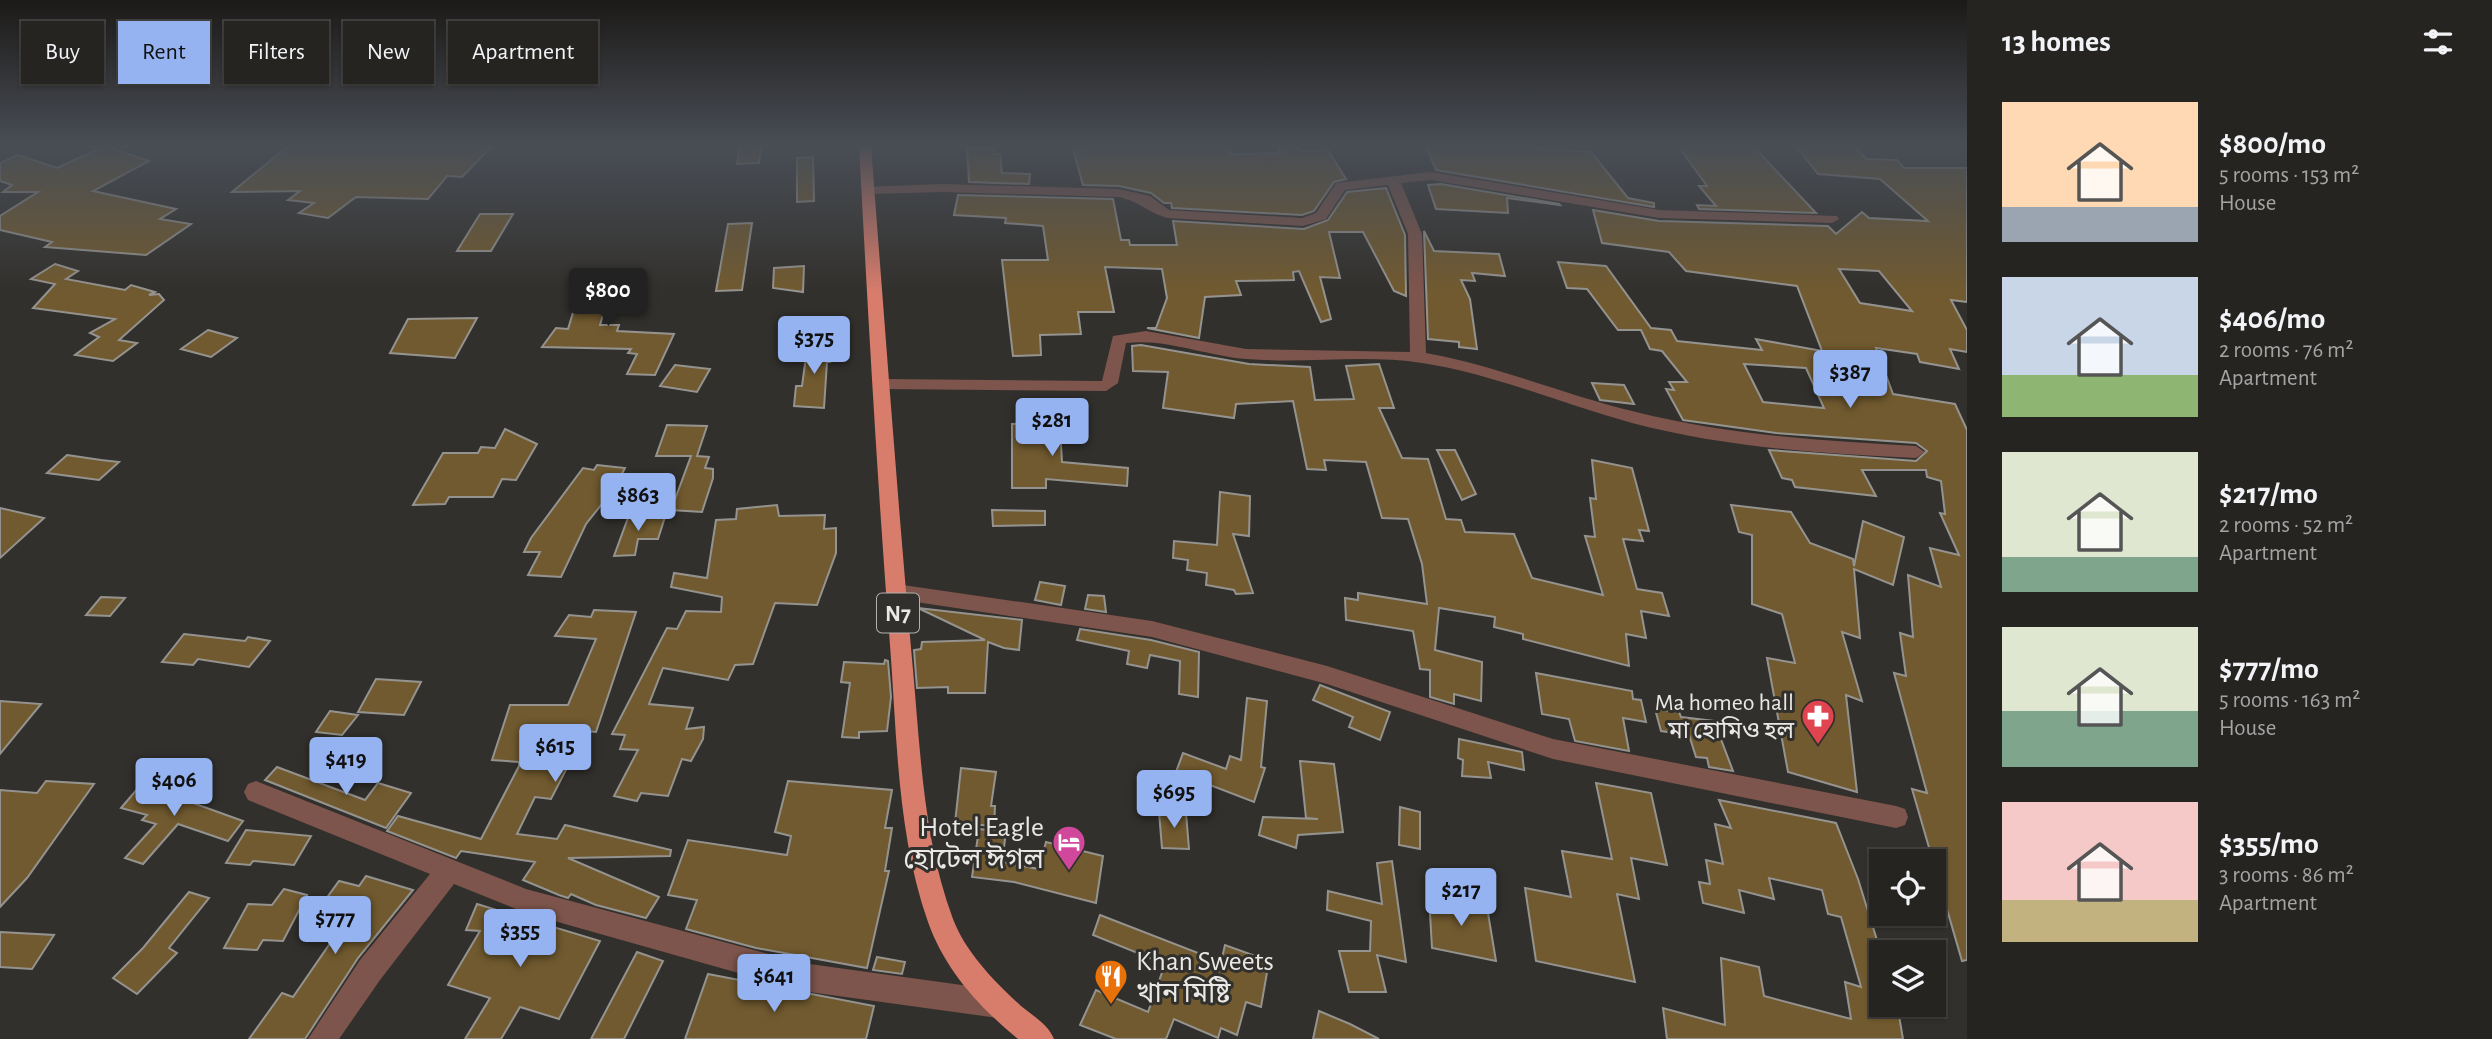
<!DOCTYPE html>
<meta charset="utf-8">
<style>
body{margin:0;font-family:"Alegreya Sans","Noto Sans Bengali",sans-serif;background:#32302e;color:#f1f3f6;height:100vh;display:flex;flex-direction:column;font-size:26px;white-space:nowrap}
*{box-sizing:border-box;margin:0}
p{font-size:23px;color:#a4a4a5}
.icon{flex:none;width:38px;height:38px;fill:none;stroke:currentColor;stroke-width:2;stroke-linecap:round;stroke-linejoin:round}
.map{position:relative;flex:1;overflow:hidden}
.details{display:flex;flex-direction:column;background:#262421;width:525px}
.details>*{flex:none}
.guide{position:absolute;left:21px;top:21px;width:665px;height:63px;display:flex;gap:14px}
.fabs{position:absolute;left:1869px;top:849px;display:grid;gap:14px}
.fabs a{display:grid;place-items:center;width:77px;height:77px;border-radius:0px;background:#262421;box-shadow:0 2px 5px #0004,0 0 0 2px #42413f;font-size:35px}
.price{position:absolute;translate:-50% -60px;padding:0 16px;border-radius:7px;background:#95b2f1;color:#111;font-size:23px;line-height:46px;filter:drop-shadow(0 2px 4px #0008)}
.price::after{content:'';position:absolute;left:50%;top:42px;width:21px;height:16px;margin-left:-10px;background:inherit;clip-path:polygon(0 0,100% 0,50% 100%)}
.price.on{background:#222;color:#fff}
ul{padding:0;list-style:none}
li{display:flex;align-items:center;gap:21px;height:175px;padding:0 35px}
li span{display:grid;place-items:center;flex:none;width:196px;height:140px;border-radius:0px;color:#555}
li>.icon{margin-inline-start:auto}
span .icon{width:84px;height:84px;fill:#fffc;stroke-width:1}
li b{font-size:30px}
h2{display:flex;justify-content:space-between;align-items:center;height:84px;padding:0 35px;font-size:30px}
.tag{padding:0 24px;border-radius:0px;background:#262421;box-shadow:0 2px 5px #0004,0 0 0 2px #42413f;font-size:24px;line-height:63px}
.tag.on{background:#95b2f1;color:#111}
main{display:flex;flex:1;min-height:0}
.map>svg:first-child{display:block}
.building{fill:#715a2f;stroke:#95938f;stroke-width:2;fill-rule:evenodd}
.lines{fill:none;stroke-linecap:round;stroke-linejoin:round}
.minor{fill:#7e554c;fill-rule:evenodd}
.trunk{fill:#d87c6b;fill-rule:evenodd}
.labels{text-anchor:middle;stroke-width:6;stroke-linejoin:round;paint-order:stroke}
.shield{fill:#32302c;stroke:#b3b1ae;stroke-width:2}
.shield-label{font-size:23px;font-weight:bold;fill:#eae8e6}
.poi-label{font-size:24px;fill:#eae8e6;stroke:#32302c;text-anchor:end}
.near-poi-label{font-size:28px;fill:#eae8e6;stroke:#32302c;text-anchor:end}
</style>
<main>
<div class="map">
<svg width="1967" height="1039" viewBox="0 0 1967 1039">
<rect width="100%" height="100%" fill="#32302c"/>
<g class="building">
<path d="M105 146 149 161 93 191 176 209 160 219 191 224 146 255 45 247 52 242 0 230V216L38 192H3L12 185 0 181V163L18 155 57 168Z"/>
<path d="M288 146H492L462 177 447 176 428 199 356 197 328 218 299 213 314 203 288 200 300 191 232 192Z"/>
<path d="M740 146H761L759 163 737 164Z"/>
<path d="M1092 146H1228L1231 154 1280 153 1278 146H1298L1300 151 1328 150 1346 179 1334 182 1314 211 1302 215 1172 208 1171 203H1164L1151 193 1119 186 1083 185 1073 149Z"/>
<path d="M1426 146H1521L1591 152 1628 198 1654 203V207L1436 170Z"/>
<path d="M1678 146H1753L1816 213 1699 209 1697 205 1716 206 1699 186H1707Z"/>
<path d="M1796 146H1855L1866 159 1897 160 1904 168H1967V302L1951 300 1967 330V352L1950 349 1959 369 1920 362 1917 354 1876 348 1893 394 1955 404 1967 430V960L1962 961 1912 789 1927 793 1894 673 1906 676 1900 633 1913 637 1908 575 1941 587 1930 548 1959 555 1940 513 1945 514 1941 481 1927 477 1926 470H1862L1876 496 1795 487 1792 480 1782 478 1769 450 1916 461 1927 451 1916 443 1776 433 1683 420 1666 389 1674 390 1669 382H1687L1662 351 1650 349 1641 330H1618L1587 289 1567 288 1558 262 1606 266 1651 328 1671 330 1677 341 1762 350 1756 339 1822 351 1797 286 1686 271 1669 252 1602 243 1593 210 1659 221 1828 226 1836 234 1862 212 1869 218 1928 221 1880 179 1818 174ZM1839 269 1879 271 1912 311 1860 303ZM1744 364 1806 368 1824 408 1763 402Z"/>
<path d="M967 148H994V154H1000L1002 173 1030 174 1029 184 969 182Z"/>
<path d="M813 157 814 201 797 202V158Z"/>
<path d="M1441 184 1559 204 1560 205 1507 198 1508 213 1436 209 1428 185Z"/>
<path d="M1386 188 1405 235 1406 296 1394 291 1363 232H1329L1340 278 1320 277 1331 319 1321 322 1299 271 1293 272 1294 280 1236 281 1241 295 1205 297 1199 338 1147 328H1156L1167 298 1162 269 1105 267 1114 312H1078L1081 334 1040 335 1041 355 1013 356 1002 260H1048L1043 226 1005 223 1006 218 954 215 958 195 1113 199 1121 240H1129L1130 245H1177L1173 221 1304 229 1328 220 1347 192Z"/>
<path d="M480 214H513L491 251H457Z"/>
<path d="M752 223 742 290 716 291 728 224Z"/>
<path d="M1424 231 1434 251 1499 254 1505 276 1472 273 1475 281 1461 280 1470 299 1477 349 1459 347V342L1428 339Z"/>
<path d="M55 264 78 271 66 279 125 290 131 285 155 292 149 295 159 294 164 300 119 340 137 343 113 361 75 355 99 337 90 333 115 319 33 308 55 284 31 279Z"/>
<path d="M804 266 803 292 773 288 774 268Z"/>
<path d="M616 269 600 325H619L617 331 674 334 655 375 627 374 637 354 628 353 631 349 542 347 556 328 568 329 586 270Z"/>
<path d="M477 318 455 358 390 353 408 319Z"/>
<path d="M208 330 237 338 211 357 181 349Z"/>
<path d="M808 342H833L830 362H827L824 408 794 406 796 386H802Z"/>
<path d="M1141 345 1249 364 1310 367 1315 400 1354 399 1346 366 1379 364 1394 408H1379L1402 458 1428 459 1446 519 1461 520 1465 532 1514 534 1532 578 1603 595 1585 536 1595 537 1590 498 1596 499 1592 460 1632 468 1649 531 1639 530 1643 541 1623 539 1637 589 1662 593 1669 616 1641 611 1646 638 1626 634 1629 666 1523 639V634L1494 627 1495 617 1439 608 1435 650 1482 662 1481 701 1454 694V704L1430 697V670L1420 669 1413 631 1346 620 1345 598 1358 600V593L1427 604 1422 564 1408 519 1382 518 1366 462 1324 460 1326 470 1307 469 1293 401 1236 404 1234 418 1163 408 1168 372 1133 371 1132 346Z"/>
<path d="M675 365 710 369 697 392 660 386Z"/>
<path d="M1592 383 1624 385 1634 404 1600 400Z"/>
<path d="M1029 411H1049V426H1060L1062 462 1128 468 1127 486 1046 479V488H1012V424L1029 423Z"/>
<path d="M667 425 707 426 697 456 709 457 705 468 713 469V478L702 512 671 510 691 456H656Z"/>
<path d="M505 429 537 444 516 480 502 479 493 497H449L445 504 413 505 443 453H478L481 447 495 448Z"/>
<path d="M1437 450H1455L1476 494 1462 500Z"/>
<path d="M67 455 101 460 119 462 99 480 47 473Z"/>
<path d="M597 465 625 468 613 490 586 524 561 577 528 575 540 552H524L531 538 583 468 594 470Z"/>
<path d="M1220 492 1250 496 1249 536 1233 534 1253 593 1236 594 1234 590 1206 585 1207 573 1187 570 1188 560 1173 558 1174 541 1217 545Z"/>
<path d="M777 505 779 516 825 515 824 529 836 528V553L817 605 775 603 753 664 735 665 728 680 663 668 649 704 693 708 686 729 704 727 703 739 691 761 682 759 668 796 641 793 637 801 614 796 638 750 620 749 625 735 612 734 667 628 677 629 686 611 721 612 722 597 671 587 674 573 707 578 716 520 736 519 737 509Z"/>
<path d="M1731 505 1791 512 1810 543 1853 559 1854 566 1863 521 1904 537 1893 585 1854 569 1860 638 1842 632 1862 701 1846 695 1857 792 1788 772 1767 658 1795 663 1782 614 1752 604V535L1739 532Z"/>
<path d="M0 508 44 518 0 558Z"/>
<path d="M992 510 1045 511V525L993 526Z"/>
<path d="M629 515 665 517 658 539H638L635 555 614 556Z"/>
<path d="M1040 582 1065 586 1061 605 1035 600Z"/>
<path d="M1088 595 1104 596 1106 612 1085 609Z"/>
<path d="M101 597 125 598 110 616 86 615Z"/>
<path d="M918 608 1022 620 1019 650 1004 648 988 642 985 693H948V687L917 688 914 650 921 649 922 642 985 640Z"/>
<path d="M594 610 636 612 596 732 586 731 551 799 535 797 517 834 557 839 565 825 671 850 670 856 568 858 659 897 646 918 596 905 571 894 568 898 559 895 523 880 535 862 461 851 456 858 387 831 398 816 481 839 519 766V762L492 760 510 705H568L596 639 555 636 569 615 591 617Z"/>
<path d="M1080 629 1151 640 1199 652 1198 697 1179 694 1180 661 1150 655 1147 668 1127 664 1129 651 1077 640Z"/>
<path d="M184 634 245 641 248 637 270 641 249 667 198 659 193 665 162 662Z"/>
<path d="M885 660 888 661 891 697 887 731 859 732V738L842 737 850 683 841 682 844 662 884 664Z"/>
<path d="M1536 673 1632 691 1633 699 1641 700 1646 722 1623 718 1629 751 1575 741 1569 719 1542 714Z"/>
<path d="M376 679 421 682 404 715 358 712Z"/>
<path d="M1320 685 1390 712 1380 740 1349 727 1353 717 1313 700Z"/>
<path d="M1247 698 1267 701 1261 767 1265 768 1254 802 1176 772 1183 753 1226 769 1230 756 1241 760Z"/>
<path d="M0 701 41 704 0 754Z"/>
<path d="M1655 709 1679 712 1681 717 1714 721 1733 771 1709 767 1707 758 1696 757 1689 735 1661 731Z"/>
<path d="M330 711 358 715 342 735 316 732Z"/>
<path d="M1459 739 1522 752 1524 770 1488 762 1491 778 1462 776 1463 760 1458 758Z"/>
<path d="M1300 761 1334 764 1343 832 1298 835 1296 848 1259 835 1263 817 1318 819 1306 818Z"/>
<path d="M277 767 365 800 378 783 411 793 386 828 265 780Z"/>
<path d="M961 768 996 772 991 806H995L994 826 955 823Z"/>
<path d="M145 780 197 798 193 803 243 821 228 841 178 824 143 864 125 858 156 824 142 820 147 815 121 808Z"/>
<path d="M46 781 94 784 27 878 0 907V790L37 793Z"/>
<path d="M788 781 892 790 885 828H892L885 871H889L867 968 756 948 686 929 697 900 668 895 688 840 787 855 791 836 775 832Z"/>
<path d="M1596 783 1651 793 1667 865 1631 858 1639 899 1617 894 1635 982 1536 961 1525 888 1571 897 1562 851 1612 859Z"/>
<path d="M1719 800 1836 823 1858 879 1881 953V1004H1897L1903 1039H1667L1663 1008 1725 1025 1721 958 1759 967 1764 996 1851 1019 1845 982 1861 987 1841 917 1828 914 1822 890 1769 878 1774 899 1739 890 1744 913 1703 903 1699 882 1710 884 1706 860 1723 864 1715 824 1731 828Z"/>
<path d="M1400 807 1420 812V849L1399 845Z"/>
<path d="M1159 812 1186 813 1189 849 1162 848Z"/>
<path d="M979 829 1006 832 1002 862 1039 869 1046 842 1103 856 1096 903 1014 882 972 877Z"/>
<path d="M246 830 311 836 294 865 253 861 250 865 226 863Z"/>
<path d="M1392 861 1406 962 1377 955 1386 992H1349L1339 951H1370L1371 921 1327 910 1328 891 1382 904 1377 863Z"/>
<path d="M366 876 413 890 358 958 305 1039H249L282 993 293 997 335 936 325 933 341 912 321 906 339 881 359 886Z"/>
<path d="M284 889 307 895 283 941 263 940 257 950 224 948 248 904 272 905Z"/>
<path d="M189 892 209 898 169 948 177 953 137 994 113 978 143 948Z"/>
<path d="M1429 896 1487 907 1496 961 1432 948Z"/>
<path d="M477 904 600 941 559 1019 520 1007 501 1039H465L490 998 448 985 480 931 466 930Z"/>
<path d="M1100 915 1221 962 1225 945 1269 961 1261 1007 1246 1002 1237 1035 1221 1028 1218 1038 1174 1019 1166 1039H1116L1080 1025 1096 990 1148 1012 1165 964 1093 935Z"/>
<path d="M0 932 54 935 32 969 0 967Z"/>
<path d="M637 952 663 961 624 1039H591Z"/>
<path d="M877 957 905 962 902 974 873 970Z"/>
<path d="M708 974 874 1006 866 1039H685Z"/>
<path d="M1319 1011 1350 1024 1379 1039H1313Z"/>
</g>
<g class="lines">
<g class="minor">
<path d="M1431 172 1659 210 1837 216 1839 219 1832 223 1659 218 1431 180 1401 183 1422 234 1426 353C1498 366 1565 395 1636 412 1727 435 1823 441 1916 446L1925 452 1916 458C1822 454 1723 447 1632 423 1562 404 1494 374 1422 363 1365 354 1304 364 1247 359 1206 356 1167 338 1126 343L1118 383 1106 391 881 389 873 384 881 379 1102 381 1113 336 1146 331 1246 349 1410 352 1408 234 1388 185 1345 190 1326 219 1303 226 1168 218C1148 213 1141 202 1119 197L943 192 868 194 863 193V187L943 184 1119 189 1150 196 1169 210 1302 218 1316 213 1336 183Z"/>
<path d="M896 584 1152 621 1327 666 1553 739 1896 806 1905 809 1908 817 1905 825 1896 828 1553 759 1327 684 1152 637 889 598 886 592 889 586Z"/>
<path d="M256 781 526 889 802 963 998 990 1008 994 1012 1004 1008 1014 998 1018 802 991 526 913 454 884 380 980 339 1039H308L360 960 430 874 248 800 244 792 248 784Z"/>
</g>
<path class="trunk" d="M859 146H871C884 314 896 481 911 648 920 738 921 833 953 919 966 953 995 982 1021 1006 1033 1016 1048 1024 1054 1039H1018C979 1007 945 970 928 922 897 834 897 737 890 645 877 479 868 313 859 146Z"/>
</g>
<linearGradient id="sky" x2="0" y2="1"><stop stop-color="#1c1a18"/><stop offset="0.5" stop-color="#494e56"/><stop offset="1" stop-color="#494e56" stop-opacity="0"/></linearGradient>
<rect width="1967" height="292" fill="url(#sky)"/>
<defs>
<symbol id="pharmacy-pin" viewBox="-11 -11 22 30"><path d="M0 17L-7.5 6A9.5 9.5 0 1 1 7.5 6Z" fill="#e0444e" stroke="#32302c"/><path d="M-2-6h4v4h4v4h-4v4h-4v-4h-4v-4h4Z" fill="#fff"/></symbol>
<symbol id="hotel-pin" viewBox="-11 -11 22 30"><path d="M0 17L-7.5 6A9.5 9.5 0 1 1 7.5 6Z" fill="#d1479c" stroke="#32302c"/><path d="M-6-4.5h1.5V1H6V5H4.5V3h-9V5H-6ZM-4 0a1.8 1.8 0 1 1 3.6 0ZM.5 0V-2.5h3Q6-2.5 6 0Z" fill="#fff"/></symbol>
<symbol id="restaurant-pin" viewBox="-11 -11 22 30"><path d="M0 17L-7.5 6A9.5 9.5 0 1 1 7.5 6Z" fill="#e8710a" stroke="#32302c"/><path d="M-5-6h1v4h1v-4h1v4h1v-4h1v5L-1.5 .5V6h-2V.5L-5-1ZM5-6V6H3V1.5H1.5Q1.5-4 5-6Z" fill="#fff"/></symbol>
</defs>
<g fill-rule="evenodd">
<use href="#pharmacy-pin" x="1799" y="697" width="38" height="52"/>
<use href="#hotel-pin" x="1050" y="823" width="38" height="52"/>
<use href="#restaurant-pin" x="1092" y="957" width="38" height="52"/>
</g>
<g class="labels">
<rect class="shield" x="877" y="593.5" width="42" height="39" rx="5"/>
<g class="shield-label">
<text x="898" y="621">N7</text>
</g>
<g class="poi-label">
<text x="1794" y="710">Ma homeo hall<tspan x="1794" dy="28">মা হোমিও হল</tspan></text>
</g>
<g class="near-poi-label">
<text x="1044" y="836">Hotel Eagle<tspan x="1044" dy="32">হোটেল ঈগল</tspan></text>
<text x="1136" y="970" text-anchor="start">Khan Sweets<tspan x="1136" dy="32">খান মিষ্টি</tspan></text>
</g>
</g>
</svg>
<div class="fabs">
<a><svg class="icon" aria-label="locate" viewBox="0 0 24 24"><circle cx="12" cy="12" r="6"/><path d="M12 2v4M12 18v4M2 12h4M18 12h4"/></svg></a>
<a><svg class="icon" aria-label="layers" viewBox="0 0 24 24"><path d="M12 4l9 5-9 5-9-5zM3 14l9 5 9-5"/></svg></a>
</div>
<b class="price on" style="left:608px;top:328px">$800</b>
<b class="price" style="left:814px;top:376px">$375</b>
<b class="price" style="left:1850px;top:410px">$387</b>
<b class="price" style="left:1052px;top:458px">$281</b>
<b class="price" style="left:638px;top:533px">$863</b>
<b class="price" style="left:555px;top:784px">$615</b>
<b class="price" style="left:346px;top:797px">$419</b>
<b class="price" style="left:174px;top:818px">$406</b>
<b class="price" style="left:1174px;top:830px">$695</b>
<b class="price" style="left:1461px;top:928px">$217</b>
<b class="price" style="left:335px;top:956px">$777</b>
<b class="price" style="left:520px;top:969px">$355</b>
<b class="price" style="left:774px;top:1014px">$641</b>
<div class="guide">
<a class="tag">Buy</a>
<a class="tag on">Rent</a>
<a class="tag">Filters</a>
<a class="tag">New</a>
<a class="tag">Apartment</a>
</div>
</div>
<section class="details">
<h2>13 homes<svg class="icon" aria-label="filters" viewBox="0 0 24 24"><path d="M4 7h16M4 17h16"/><circle cx="9" cy="7" r="2"/><circle cx="15" cy="17" r="2"/></svg></h2>
<ul>
<li><span style="background:linear-gradient(#ffd9b3 75%,#9aa5b1 0)"><svg class="icon" aria-label="home" viewBox="0 0 24 24"><path d="M3 11l9-7 9 7M6 9v11h12V9"/></svg></span><div><b>$800/mo</b><p>5 rooms · 153 m²</p><p>House</p></div></li>
<li><span style="background:linear-gradient(#c9d6e8 70%,#8fb573 0)"><svg class="icon" aria-label="home" viewBox="0 0 24 24"><path d="M3 11l9-7 9 7M6 9v11h12V9"/></svg></span><div><b>$406/mo</b><p>2 rooms · 76 m²</p><p>Apartment</p></div></li>
<li><span style="background:linear-gradient(#dfe7d0 75%,#7fa58c 0)"><svg class="icon" aria-label="home" viewBox="0 0 24 24"><path d="M3 11l9-7 9 7M6 9v11h12V9"/></svg></span><div><b>$217/mo</b><p>2 rooms · 52 m²</p><p>Apartment</p></div></li>
<li><span style="background:linear-gradient(#dfe7d0 60%,#7fa58c 0)"><svg class="icon" aria-label="home" viewBox="0 0 24 24"><path d="M3 11l9-7 9 7M6 9v11h12V9"/></svg></span><div><b>$777/mo</b><p>5 rooms · 163 m²</p><p>House</p></div></li>
<li><span style="background:linear-gradient(#f6c9c9 70%,#c2b280 0)"><svg class="icon" aria-label="home" viewBox="0 0 24 24"><path d="M3 11l9-7 9 7M6 9v11h12V9"/></svg></span><div><b>$355/mo</b><p>3 rooms · 86 m²</p><p>Apartment</p></div></li>
</ul>
</section>
</main>
